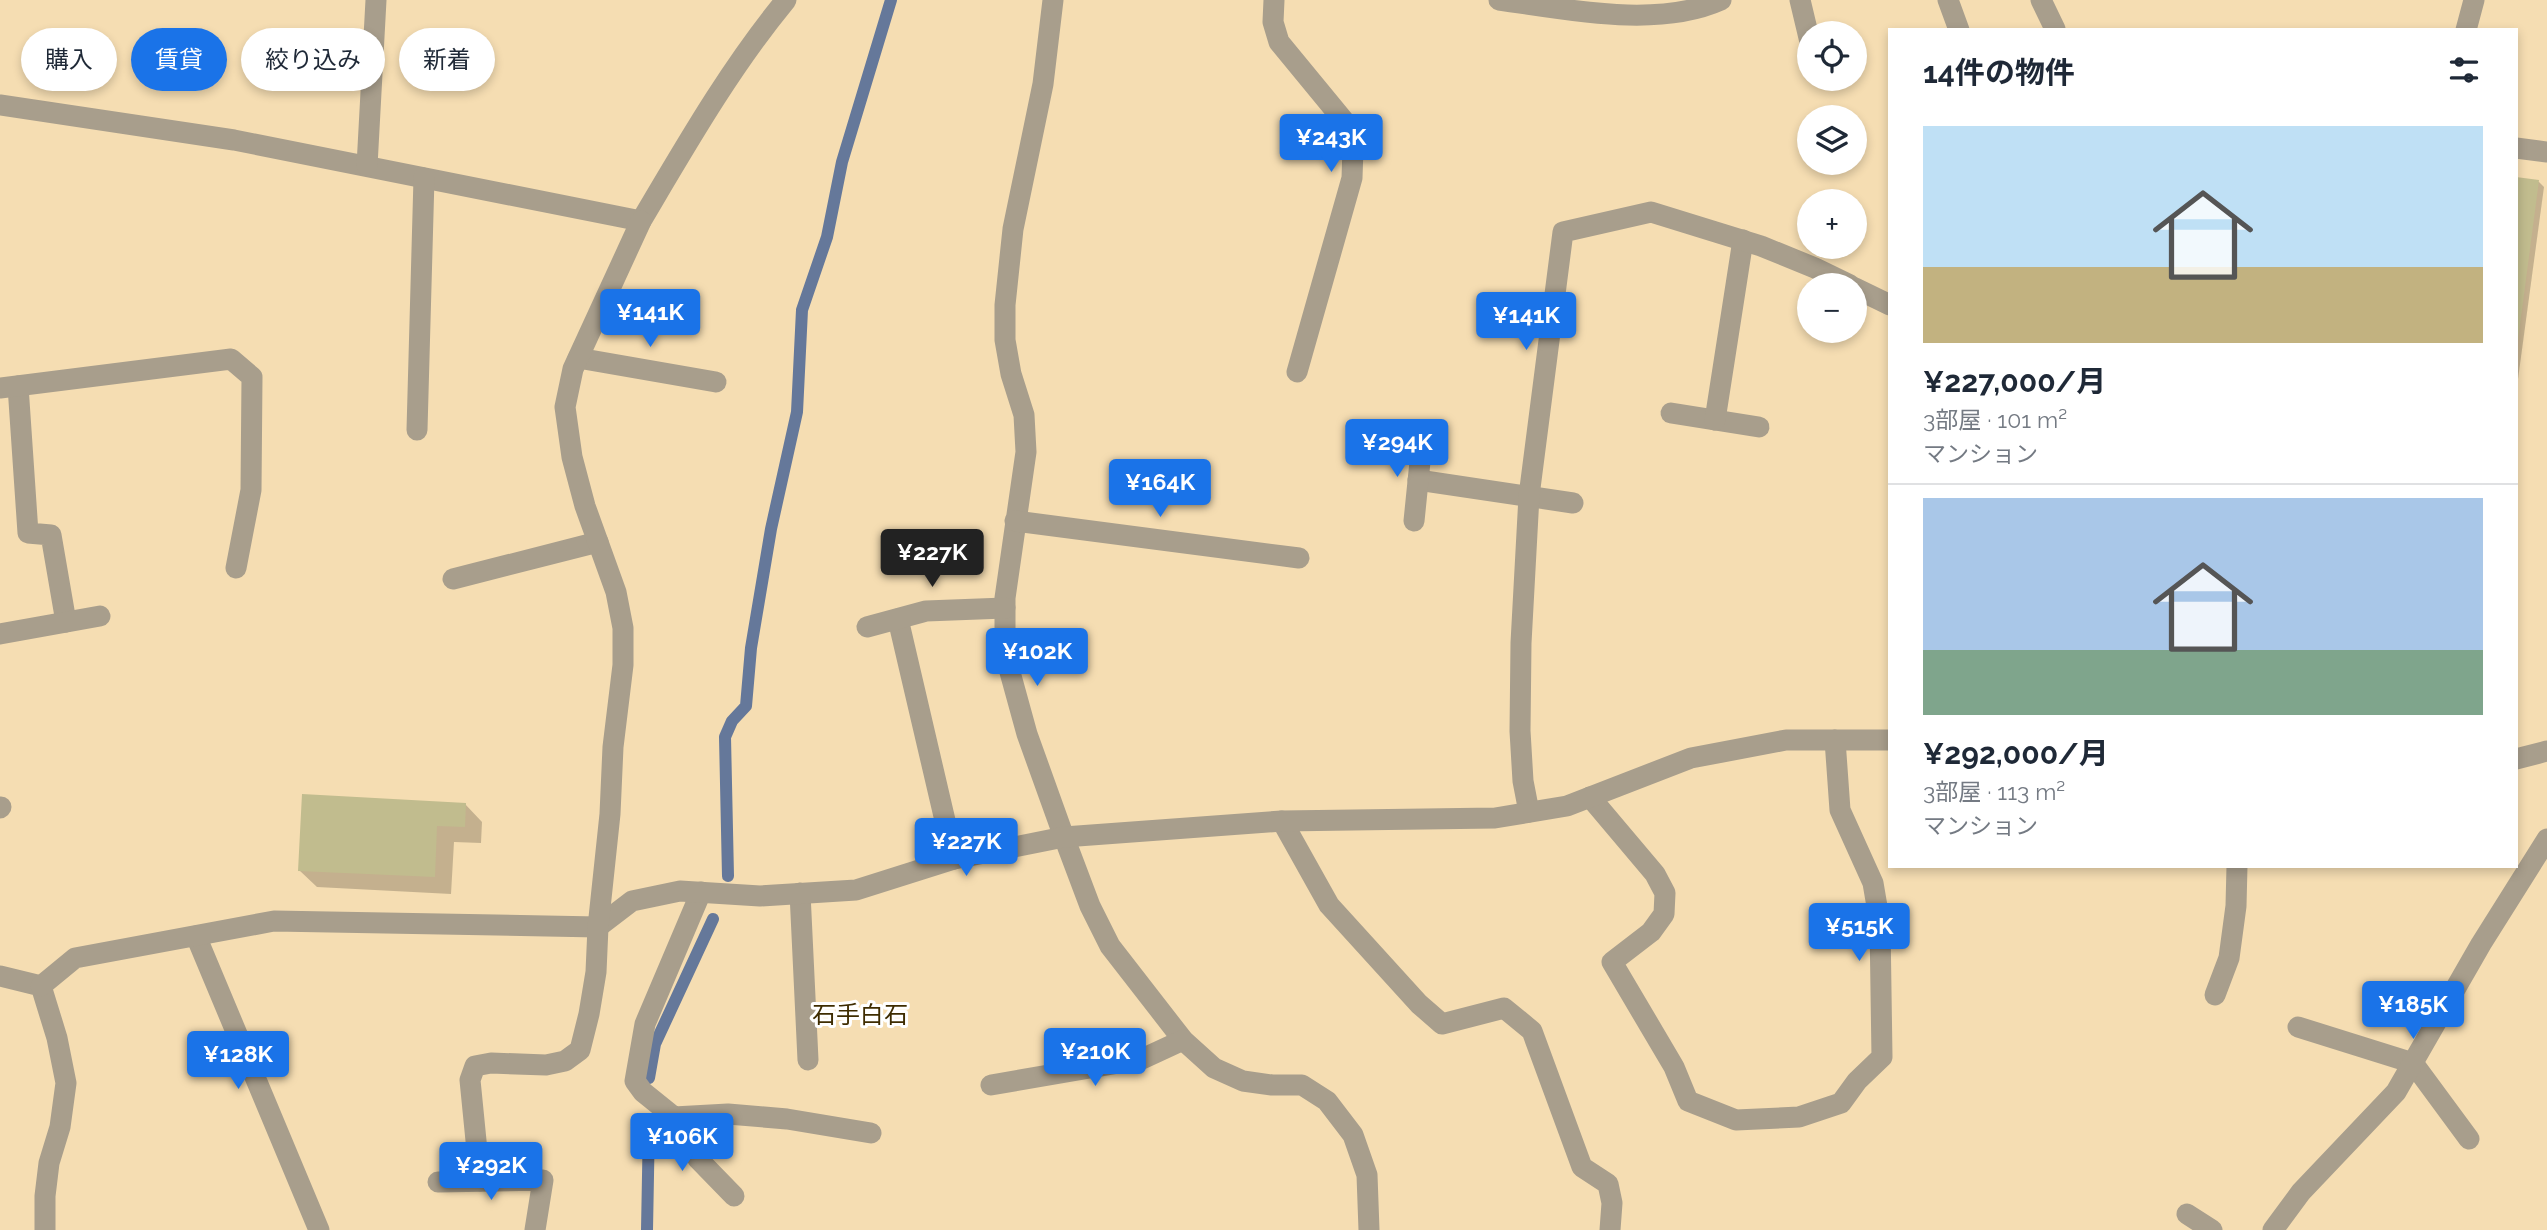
<!DOCTYPE html>
<html lang="ja">
<meta charset="utf-8">
<style>
body{margin:0;font-family:Raleway,"Noto Sans JP",sans-serif;background:#f2f2f3;color:#1f2937;height:100vh;display:flex;flex-direction:column;font-size:26px;white-space:nowrap}
*{box-sizing:border-box;margin:0}
p{font-size:23px;color:#747a83}
.icon{flex:none;width:38px;height:38px;fill:none;stroke:currentColor;stroke-width:2;stroke-linecap:round;stroke-linejoin:round}
.map{position:relative;flex:1;overflow:hidden}
.sheet{position:absolute;left:1888px;top:28px;width:630px;height:840px;display:flex;flex-direction:column;background:#fff;border-radius:0px;box-shadow:0 4px 10px #0003}
.sheet>*{flex:none}
.hud{position:absolute;left:21px;top:28px;width:665px;height:63px;display:flex;gap:14px}
.controls{position:absolute;left:1797px;top:21px;display:grid;gap:14px}
.controls a{display:grid;place-items:center;width:70px;height:70px;border-radius:50%;background:#fff;box-shadow:0 4px 10px #0003;font-size:35px}
.price{position:absolute;translate:-50% -60px;padding:0 16px;border-radius:7px;background:#1a73e8;color:#fff;font-size:23px;line-height:46px;filter:drop-shadow(0 2px 4px #0008)}
.price::after{content:'';position:absolute;left:50%;top:42px;width:21px;height:16px;margin-left:-10px;background:inherit;clip-path:polygon(0 0,100% 0,50% 100%)}
.price.on{background:#222;color:#fff}
ul{padding:0;list-style:none}
li{display:grid;align-content:center;gap:14px;height:371px;padding:0 35px}
li+li{border-top:2px solid #e0e1e3}
li span{display:grid;place-items:center;height:217px;border-radius:0px;color:#555}
li>.icon{margin-inline-start:auto}
span .icon{width:126px;height:126px;fill:#fffc;stroke-width:1}
li b{font-size:30px}
h2{display:flex;justify-content:space-between;align-items:center;height:84px;padding:0 35px;font-size:30px}
.pill{padding:0 24px;border-radius:32px;background:#fff;box-shadow:0 4px 10px #0003;font-size:24px;line-height:63px}
.pill.on{background:#1a73e8;color:#fff}
.map>svg:first-child{display:block}
.shadow{fill:#0003}
.lines{fill:none;stroke-linecap:round;stroke-linejoin:round}
.stream{stroke:#65789a;stroke-width:12}
.building{fill:#c1bc8e}
.street{stroke:#a89e8c;stroke-width:21}
.labels{text-anchor:middle;stroke-width:6;stroke-linejoin:round;paint-order:stroke}
.quarter-label{font-size:24px;fill:#3e2c01;stroke:#fff}
</style>
<div class="map">
<svg width="2547" height="1230" viewBox="0 0 2547 1230">
<rect width="100%" height="100%" fill="#f5ddb2"/>
<g class="shadow">
<path d="M2516 179 2539 182 2544 187 2516 394Z"/>
<path d="M465 804 482 822 481 843 454 842 451 894 317 887 299 870Z"/>
</g>
<g class="lines">
<g class="stream">
<path d="M728 876 725 737 732 721 746 706 751 648 771 529 797 412 802 310 827 237 842 162 891 0"/>
<path d="M649 1078 655 1044 713 919"/>
<path d="M647 1230 649 1121"/>
</g>
</g>
<g class="building">
<path d="M2516 177 2539 180 2518 340 2516 339Z"/>
<path d="M302 794 466 803 465 827 437 826 435 877 298 871Z"/>
</g>
<g class="lines">
<g class="street">
<path d="M1053 0 1043 84 1013 229 1005 305V340L1011 374 1024 415 1026 452 1005 598V654L1027 734 1064 837 1090 906 1110 946 1183 1040 1214 1068 1243 1081 1272 1085H1302L1327 1101 1353 1135 1367 1175 1369 1230"/>
<path d="M1274 0 1273 22 1279 42 1344 121 1353 148 1352 178 1297 372"/>
<path d="M1499 0C1566 9 1657 29 1721 0"/>
<path d="M1800 0 1810 42"/>
<path d="M1948 0 1959 30"/>
<path d="M2041 0 2055 29"/>
<path d="M2466 30 2474 0"/>
<path d="M0 105 234 140 641 221C686 145 730 68 786 0"/>
<path d="M2516 148 2547 152"/>
<path d="M367 166 376 0"/>
<path d="M1855 288 1890 305"/>
<path d="M578 358 716 382"/>
<path d="M18 386 28 533 51 535 66 622"/>
<path d="M0 388 231 359 252 377 251 490 236 568"/>
<path d="M1671 413 1759 427"/>
<path d="M1715 420 1743 240"/>
<path d="M417 430 424 178"/>
<path d="M1418 480 1573 503"/>
<path d="M1015 521 1299 558"/>
<path d="M1414 521 1422 442"/>
<path d="M453 579 598 542"/>
<path d="M898 619 954 859"/>
<path d="M867 627 926 611 1005 608"/>
<path d="M0 634 100 616"/>
<path d="M2516 759 2547 751"/>
<path d="M1590 797 1655 874 1665 893 1664 914 1651 932 1612 962 1674 1067 1688 1101 1736 1120 1799 1117 1841 1103 1857 1081 1882 1057 1880 924 1873 883 1840 810 1835 740"/>
<path d="M0 808 1 807"/>
<path d="M1529 812 1523 781 1520 731 1521 643 1529 496 1563 232 1651 212 1761 246 1815 268 1850 285"/>
<path d="M1282 821 1329 905 1419 1004 1442 1024 1504 1008 1532 1031 1582 1167 1608 1184 1612 1203 1610 1230"/>
<path d="M701 892 645 1024 635 1081 643 1092 674 1117 728 1114 787 1119 871 1133"/>
<path d="M800 893 808 1060"/>
<path d="M196 936 319 1230"/>
<path d="M0 976 41 986 57 1038 66 1083 60 1127 49 1163 45 1196V1230"/>
<path d="M41 986 75 958 274 921 598 927 632 901 680 891 760 896 856 890 954 859 1064 837 1282 821 1495 818 1567 806 1691 758 1786 740H1890"/>
<path d="M2215 995 2229 958 2236 906 2237 866"/>
<path d="M2298 1027 2413 1063 2469 1139"/>
<path d="M991 1085 1142 1059 1183 1040"/>
<path d="M674 1117 698 1159 734 1196"/>
<path d="M480 1181 470 1080 475 1066 491 1063 546 1065 565 1061 580 1050 589 1014 596 972 598 927 610 814 613 747 623 665V628L616 592 585 506 572 457 565 407 573 369 641 221"/>
<path d="M438 1182 543 1180 535 1230"/>
<path d="M2187 1214 2212 1230"/>
<path d="M2273 1230 2301 1192 2396 1092 2481 944 2547 839"/>
</g>
</g>
<g class="labels">
<g class="quarter-label">
<text x="860" y="1023">石手白石</text>
</g>
</g>
</svg>
<div class="controls">
<a><svg class="icon" aria-label="locate" viewBox="0 0 24 24"><circle cx="12" cy="12" r="6"/><path d="M12 2v4M12 18v4M2 12h4M18 12h4"/></svg></a>
<a><svg class="icon" aria-label="layers" viewBox="0 0 24 24"><path d="M12 4l9 5-9 5-9-5zM3 14l9 5 9-5"/></svg></a>
<a>+</a>
<a>−</a>
</div>
<b class="price" style="left:1331px;top:174px">¥243K</b>
<b class="price" style="left:650px;top:349px">¥141K</b>
<b class="price" style="left:1526px;top:352px">¥141K</b>
<b class="price" style="left:1397px;top:479px">¥294K</b>
<b class="price" style="left:1160px;top:519px">¥164K</b>
<b class="price on" style="left:932px;top:589px">¥227K</b>
<b class="price" style="left:1037px;top:688px">¥102K</b>
<b class="price" style="left:966px;top:878px">¥227K</b>
<b class="price" style="left:1859px;top:963px">¥515K</b>
<b class="price" style="left:2413px;top:1041px">¥185K</b>
<b class="price" style="left:1095px;top:1088px">¥210K</b>
<b class="price" style="left:238px;top:1091px">¥128K</b>
<b class="price" style="left:682px;top:1173px">¥106K</b>
<b class="price" style="left:491px;top:1202px">¥292K</b>
<div class="hud">
<a class="pill">購入</a>
<a class="pill on">賃貸</a>
<a class="pill">絞り込み</a>
<a class="pill">新着</a>
</div>
<section class="sheet">
<h2>14件の物件<svg class="icon" aria-label="filters" viewBox="0 0 24 24"><path d="M4 7h16M4 17h16"/><circle cx="9" cy="7" r="2"/><circle cx="15" cy="17" r="2"/></svg></h2>
<ul>
<li><span style="background:linear-gradient(#bfe0f5 65%,#c2b280 0)"><svg class="icon" aria-label="home" viewBox="0 0 24 24"><path d="M3 11l9-7 9 7M6 9v11h12V9"/></svg></span><div><b>¥227,000/月</b><p>3部屋 · 101 m²</p><p>マンション</p></div></li>
<li><span style="background:linear-gradient(#a9c7e8 70%,#7fa58c 0)"><svg class="icon" aria-label="home" viewBox="0 0 24 24"><path d="M3 11l9-7 9 7M6 9v11h12V9"/></svg></span><div><b>¥292,000/月</b><p>3部屋 · 113 m²</p><p>マンション</p></div></li>
</ul>
</section>
</div>
